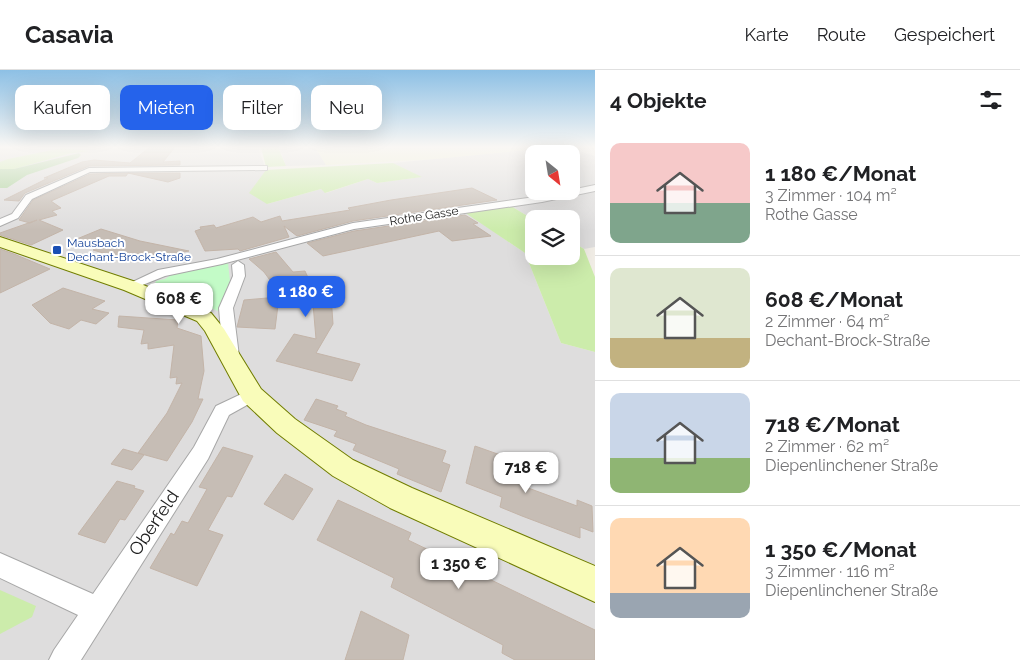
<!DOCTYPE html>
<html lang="de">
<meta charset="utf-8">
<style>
body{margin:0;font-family:Raleway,sans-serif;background:#f2f2f2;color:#202124;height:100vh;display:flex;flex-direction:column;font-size:19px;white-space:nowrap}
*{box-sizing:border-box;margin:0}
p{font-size:16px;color:#757577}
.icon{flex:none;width:28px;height:28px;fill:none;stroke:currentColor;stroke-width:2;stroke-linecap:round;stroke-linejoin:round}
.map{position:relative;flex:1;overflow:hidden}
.side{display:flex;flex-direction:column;background:#fff;width:425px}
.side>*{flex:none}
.guide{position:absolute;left:15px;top:15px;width:475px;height:45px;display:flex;gap:10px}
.needle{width:32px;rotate:150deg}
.buttons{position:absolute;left:525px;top:75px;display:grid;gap:10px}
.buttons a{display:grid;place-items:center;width:55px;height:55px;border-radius:10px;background:#fff;box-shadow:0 5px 20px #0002;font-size:25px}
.price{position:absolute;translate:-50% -42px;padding:0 11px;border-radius:10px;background:#fff;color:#222;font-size:16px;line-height:32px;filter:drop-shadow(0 1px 2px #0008)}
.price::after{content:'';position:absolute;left:50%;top:30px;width:15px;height:11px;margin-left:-8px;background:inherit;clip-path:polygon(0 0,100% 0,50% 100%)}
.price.current{background:#2563eb;color:#fff}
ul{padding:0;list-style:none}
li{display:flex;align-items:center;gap:15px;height:125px;padding:0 15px}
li+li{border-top:1px solid #e0e0e0}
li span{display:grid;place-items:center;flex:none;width:140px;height:100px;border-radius:10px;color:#555}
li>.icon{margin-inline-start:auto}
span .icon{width:60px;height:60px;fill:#fffc;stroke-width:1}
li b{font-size:21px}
h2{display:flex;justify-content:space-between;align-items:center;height:60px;padding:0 15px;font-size:21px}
.pill{padding:0 18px;border-radius:10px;background:#fff;box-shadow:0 5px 20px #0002;font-size:18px;line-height:45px}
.pill.current{background:#2563eb;color:#fff}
header{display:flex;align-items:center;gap:30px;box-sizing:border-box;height:70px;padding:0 25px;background:#fff;border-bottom:1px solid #e0e0e0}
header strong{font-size:24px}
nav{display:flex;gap:28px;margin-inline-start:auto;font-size:18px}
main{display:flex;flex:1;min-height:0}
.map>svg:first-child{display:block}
.residential{fill:#dedddd;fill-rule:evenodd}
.farmland{fill:#eef0d1}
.grass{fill:#ccecab}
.forest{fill:#abd19a}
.park{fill:#c3fbc7}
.building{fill:#c6bdb5;stroke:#c3b4a8}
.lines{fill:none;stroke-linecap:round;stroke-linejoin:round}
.street-casing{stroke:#a7a7a7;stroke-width:2}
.secondary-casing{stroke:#717d01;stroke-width:2}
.street{fill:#fff;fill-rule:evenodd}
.secondary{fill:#f9fcba;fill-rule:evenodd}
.transit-dot{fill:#1a4fb4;stroke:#fff;stroke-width:2}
.labels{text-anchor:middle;stroke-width:4;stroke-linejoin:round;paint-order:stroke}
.far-street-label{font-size:12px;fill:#202020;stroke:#fff}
.far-transit-label{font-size:12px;fill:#164399;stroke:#fff;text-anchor:start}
.near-street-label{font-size:18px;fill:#202020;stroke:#fff}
</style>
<header>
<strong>Casavia</strong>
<nav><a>Karte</a><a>Route</a><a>Gespeichert</a></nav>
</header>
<main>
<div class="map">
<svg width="595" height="590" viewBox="0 0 595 590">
<rect width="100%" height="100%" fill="#f1ede6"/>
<g class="residential">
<path d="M0 77H258L266 100 267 134 321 119 326 123 368 109 377 113 421 107 393 93 556 77H565L595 86V177L584 179 571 171V149L534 150 511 136 465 142 525 183 561 273 595 282V590H0ZM534 84H571V121H534Z"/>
<path d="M279 77H315L326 95 286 96Z"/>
</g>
<path class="farmland" d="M315 77H517L527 80 435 89 326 95Z"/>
<g class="grass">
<path d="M261 77H278L286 96 266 97Z"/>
<path d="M62 78 88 81 68 84 14 99H0V92L8 89Z"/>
<path d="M393 93 422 107 377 113 368 109 325 123 321 119 267 134 249 123 266 100Z"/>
<path d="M511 136 534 150V186H571V171L584 179 595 207V282L561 273 525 183 464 142Z"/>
<path d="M0 520 36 536 32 547 0 564Z"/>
</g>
<path class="forest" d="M79 83 81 85 78 88 27 105 7 118H0V99H14Z"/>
<path class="park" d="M228 193 230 211 218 241 154 216 156 211 165 209 171 205Z"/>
<g class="building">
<path d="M150 77H175L163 92 180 91V95L89 96 25 123 19 131 4 130 48 108H44L82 92 94 90 130 93Z"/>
<path d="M128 103 126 106H109L51 131 61 138 52 141 57 145 39 150 63 160 31 175 0 165V163L37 150 30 153 19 150 33 130 90 104Z"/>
<path d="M128 103H180V108L168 112Z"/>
<path d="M472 118 497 130 353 151 297 166 284 156 289 167 240 181 238 179 205 181 195 161 201 159 200 157 214 155 216 158 253 147 261 152 280 146 282 151 350 140 348 138 391 130Z"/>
<path d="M465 145 478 153 473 154 491 166 452 171 439 161 323 186 307 173 354 161Z"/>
<path d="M101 159 140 171 189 181 131 191 93 180 98 177 72 171Z"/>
<path d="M0 179 14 184 50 199 0 223Z"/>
<path d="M276 182 293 202 305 201 310 212 330 211 333 254 316 283 360 294 352 311 276 291 294 264 316 269 313 234 288 235 264 202 249 189Z"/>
<path d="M63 218 105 231 92 239 109 243 96 254 81 250 69 259 50 253 32 235Z"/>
<path d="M279 227 275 259 237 257 244 230Z"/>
<path d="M119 246 178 250 177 258 201 266 204 301 198 329H203L192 352 167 391 138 383 167 343 182 313 176 314 177 307 170 308 174 275 148 279V273L141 274 144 260 118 257Z"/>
<path d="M316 329 338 336 336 339 347 343 345 346 366 355 446 381 442 392 450 395 441 422 397 404 399 399 353 380 356 374 334 366 337 361 304 350Z"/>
<path d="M475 376 523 393 520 415 577 436V430L592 436 593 462 580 457V468L522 446 500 437 502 427 466 413Z"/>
<path d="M223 377 253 386 232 427 227 426 208 460 223 465 197 516 150 498 171 463 174 465 182 451 188 453 207 419 199 417Z"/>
<path d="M123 379 144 385 132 400 111 394Z"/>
<path d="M285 404 313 419 293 450 264 434Z"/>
<path d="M117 411 135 416 134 418 144 421 125 450 120 449 105 473 78 464Z"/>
<path d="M338 430 411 463 408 470 595 560V590H515L502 583 503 575 391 517 394 508 317 470Z"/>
<path d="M361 541 409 565 403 590H345Z"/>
</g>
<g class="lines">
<defs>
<g id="street">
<path d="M264 96H267V100L90 102 32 129 18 148 0 156V149L12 144 26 125 89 98Z"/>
<path d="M595 115V121L542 132 354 159 222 194 165 206 130 220 124 216 158 200 217 189 353 153 542 126Z"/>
<path d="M238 191 244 195 245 206 233 238 239 286 237 290H225L223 286 219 238 233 206 232 195Z"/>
<path d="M252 319 258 321 261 325 258 329 229 345 208 389 81 590H49L54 580 78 545 0 508V483L93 524 194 377 216 336Z"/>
</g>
<path id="secondary" d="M0 167 136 212 211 243 224 259 261 319 295 349 353 390 412 418 595 496V532L390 438 333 406 277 363 243 331 205 261 197 251 124 220 0 177Z"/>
</defs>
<use href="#street" class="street-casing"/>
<use href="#secondary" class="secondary-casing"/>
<use href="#street" class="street"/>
<use href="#secondary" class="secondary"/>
</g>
<linearGradient id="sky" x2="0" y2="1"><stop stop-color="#8dc0e5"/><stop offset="0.48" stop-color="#f9f7f4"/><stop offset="1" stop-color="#f9f7f4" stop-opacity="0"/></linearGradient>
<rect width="595" height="160" fill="url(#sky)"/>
<rect class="transit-dot" x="52" y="175" width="10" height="10" rx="2.5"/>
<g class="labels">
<g class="far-street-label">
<text transform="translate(424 146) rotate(-9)" y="4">Rothe Gasse</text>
</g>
<g class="far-transit-label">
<text x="67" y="177">Mausbach<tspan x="67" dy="14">Dechant-Brock-Straße</tspan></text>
</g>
<g class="near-street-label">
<text transform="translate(154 453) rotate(-56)" y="6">Oberfeld</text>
</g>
</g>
</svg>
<div class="buttons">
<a><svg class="needle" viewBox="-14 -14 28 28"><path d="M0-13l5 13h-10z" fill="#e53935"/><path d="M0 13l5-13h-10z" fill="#757577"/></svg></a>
<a><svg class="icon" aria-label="layers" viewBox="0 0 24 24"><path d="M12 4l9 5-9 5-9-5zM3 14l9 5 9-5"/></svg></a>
</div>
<b class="price current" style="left:306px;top:248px">1 180 €</b>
<b class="price" style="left:179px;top:255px">608 €</b>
<b class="price" style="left:526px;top:424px">718 €</b>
<b class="price" style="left:459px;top:520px">1 350 €</b>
<div class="guide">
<a class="pill">Kaufen</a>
<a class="pill current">Mieten</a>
<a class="pill">Filter</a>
<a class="pill">Neu</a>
</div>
</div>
<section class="side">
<h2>4 Objekte<svg class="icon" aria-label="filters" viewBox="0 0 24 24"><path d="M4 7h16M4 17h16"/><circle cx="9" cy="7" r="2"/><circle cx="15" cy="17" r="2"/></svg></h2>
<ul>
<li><span style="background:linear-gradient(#f6c9c9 60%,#7fa58c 0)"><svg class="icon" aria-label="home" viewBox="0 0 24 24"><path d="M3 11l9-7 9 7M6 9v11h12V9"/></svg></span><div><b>1 180 €/Monat</b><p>3 Zimmer · 104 m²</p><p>Rothe Gasse</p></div></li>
<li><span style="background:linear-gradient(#dfe7d0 70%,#c2b280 0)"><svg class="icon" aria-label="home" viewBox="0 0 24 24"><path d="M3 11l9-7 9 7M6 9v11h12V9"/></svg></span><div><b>608 €/Monat</b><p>2 Zimmer · 64 m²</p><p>Dechant-Brock-Straße</p></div></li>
<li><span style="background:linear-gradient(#c9d6e8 65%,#8fb573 0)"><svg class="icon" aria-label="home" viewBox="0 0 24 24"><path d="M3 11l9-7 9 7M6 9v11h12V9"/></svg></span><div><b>718 €/Monat</b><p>2 Zimmer · 62 m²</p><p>Diepenlinchener Straße</p></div></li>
<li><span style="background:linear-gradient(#ffd9b3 75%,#9aa5b1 0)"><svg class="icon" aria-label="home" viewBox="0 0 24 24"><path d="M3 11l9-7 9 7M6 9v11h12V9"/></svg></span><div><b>1 350 €/Monat</b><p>3 Zimmer · 116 m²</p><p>Diepenlinchener Straße</p></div></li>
</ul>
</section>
</main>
